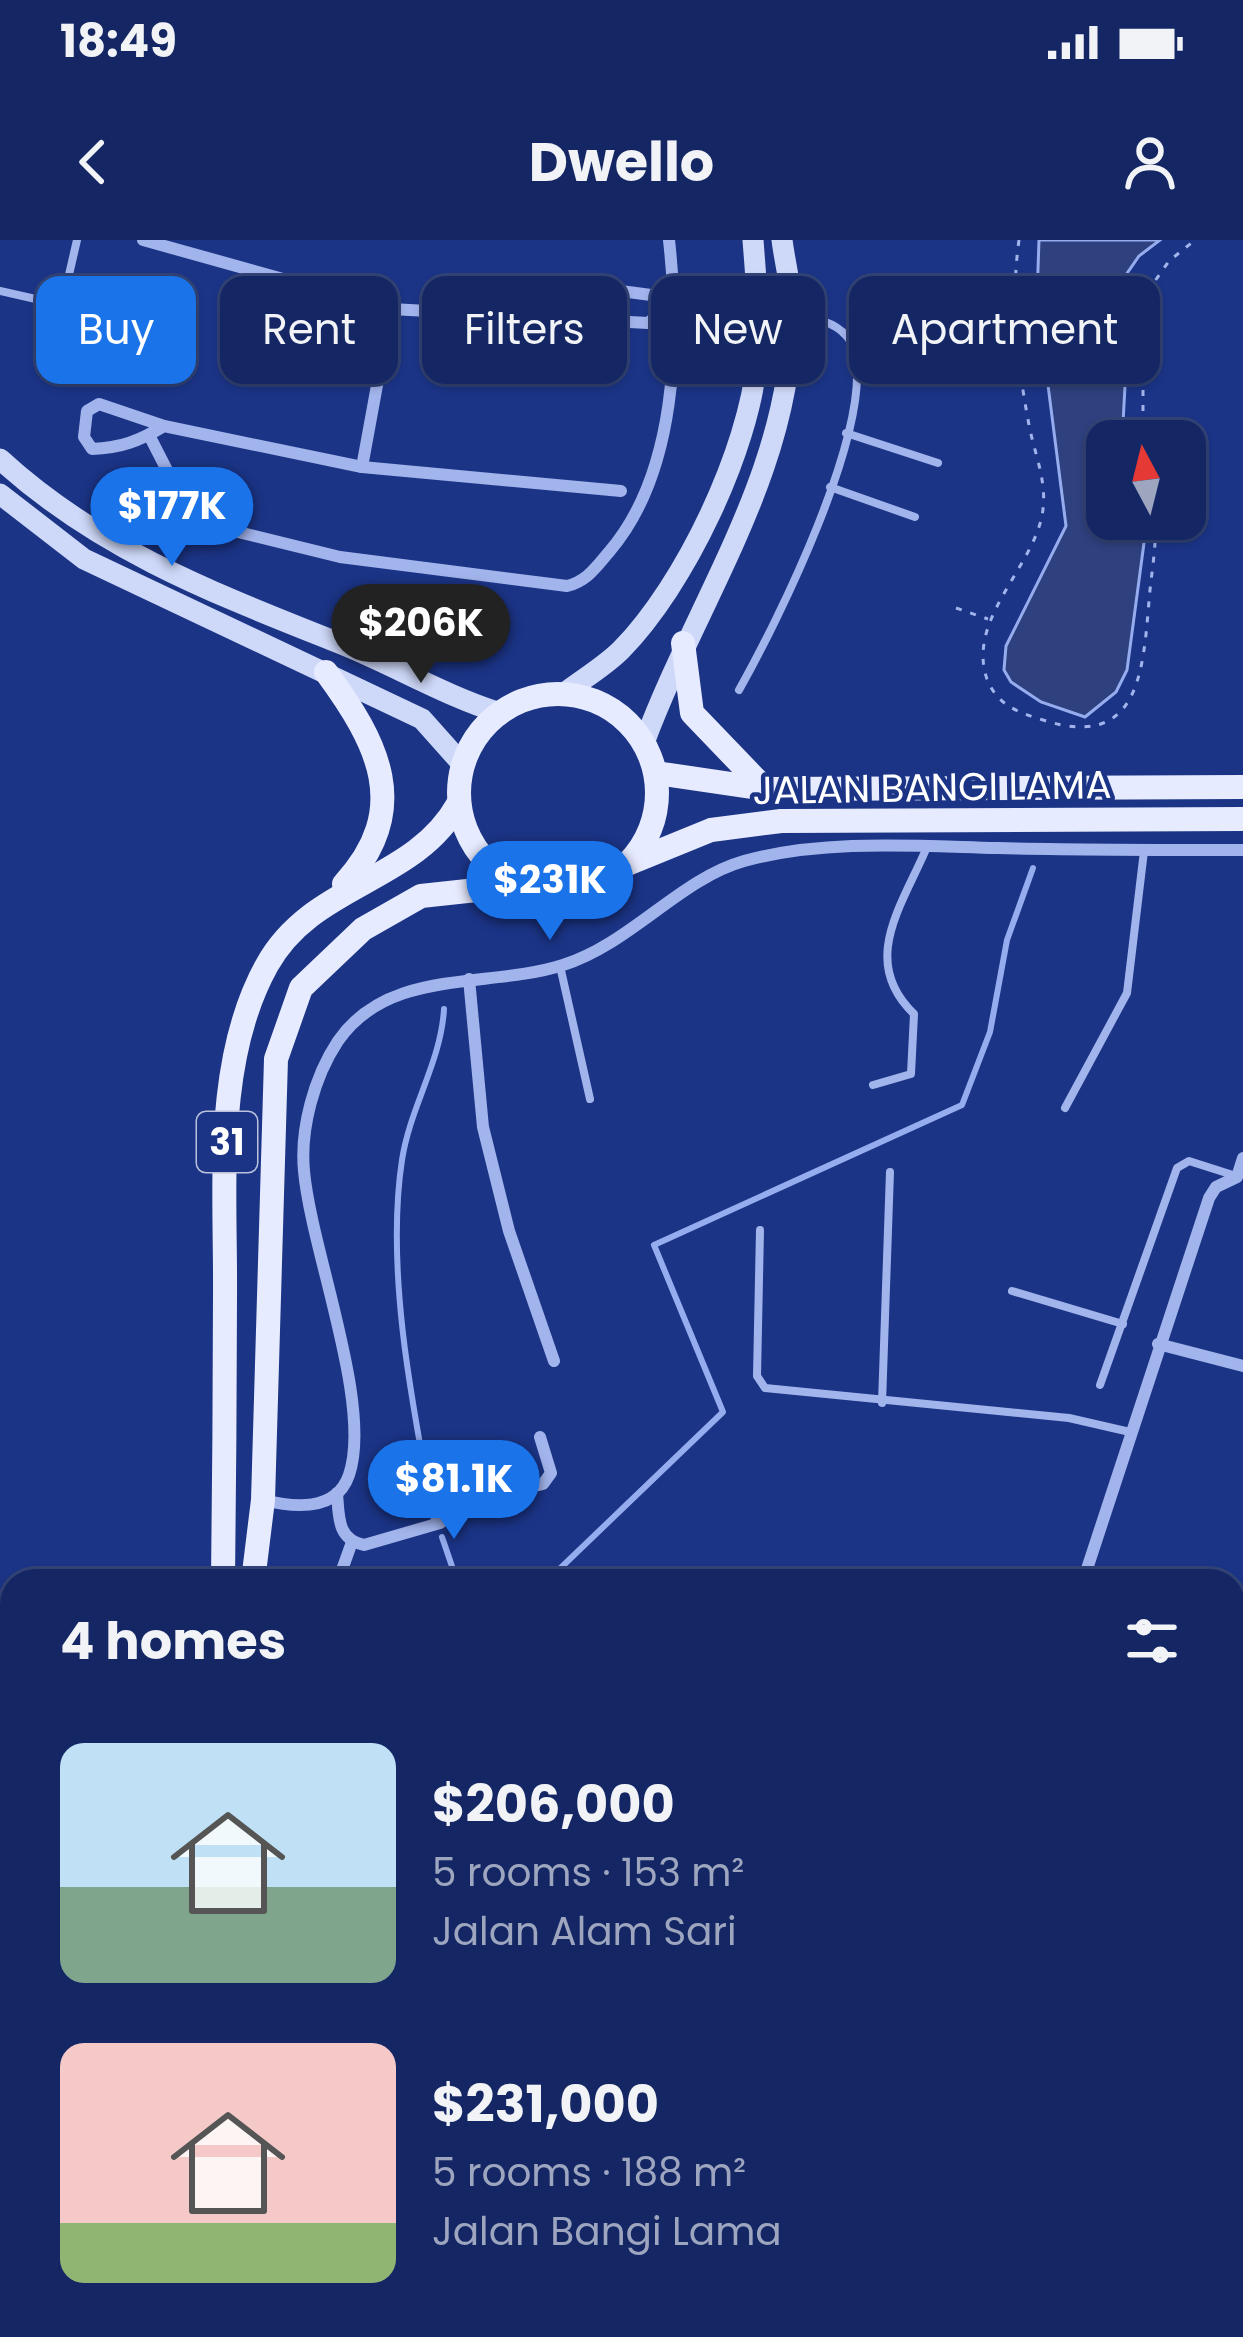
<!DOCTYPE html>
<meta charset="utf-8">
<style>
body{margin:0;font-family:Poppins,sans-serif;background:#1d2f6a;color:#f1f3f6;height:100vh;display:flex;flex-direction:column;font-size:45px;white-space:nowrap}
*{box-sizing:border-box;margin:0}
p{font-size:39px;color:#9da5bf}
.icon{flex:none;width:66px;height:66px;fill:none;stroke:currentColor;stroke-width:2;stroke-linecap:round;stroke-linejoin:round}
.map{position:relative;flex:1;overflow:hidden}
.drawer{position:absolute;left:0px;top:1329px;width:1245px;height:768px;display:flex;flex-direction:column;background:#142764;border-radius:36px 36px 0 0;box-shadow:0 3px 9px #0004,0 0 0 3px #334478}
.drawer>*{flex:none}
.banner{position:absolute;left:36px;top:36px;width:1173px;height:108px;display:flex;gap:24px}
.needle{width:78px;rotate:353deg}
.controls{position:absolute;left:1086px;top:180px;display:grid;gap:24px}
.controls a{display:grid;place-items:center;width:120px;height:120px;border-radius:24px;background:#142764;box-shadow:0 3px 9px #0004,0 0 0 3px #334478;font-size:60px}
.price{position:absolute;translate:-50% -102px;padding:0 27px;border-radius:42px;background:#1a73e8;color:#fff;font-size:39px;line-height:78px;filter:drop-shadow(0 3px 6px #0008)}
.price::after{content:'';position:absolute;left:50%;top:72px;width:36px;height:27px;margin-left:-18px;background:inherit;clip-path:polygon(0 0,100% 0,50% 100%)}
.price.on{background:#222;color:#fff}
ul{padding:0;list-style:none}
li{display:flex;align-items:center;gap:36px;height:300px;padding:0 60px}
li span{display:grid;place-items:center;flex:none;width:336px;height:240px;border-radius:24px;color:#555}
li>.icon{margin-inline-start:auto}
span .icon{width:144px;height:144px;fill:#fffc;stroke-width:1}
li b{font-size:51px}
h2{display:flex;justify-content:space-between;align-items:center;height:144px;padding:0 60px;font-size:51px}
.tag{padding:0 42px;border-radius:24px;background:#142764;box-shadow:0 3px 9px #0004,0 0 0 3px #334478;font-size:42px;line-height:108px}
.tag.on{background:#1a73e8;color:#fff}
.status{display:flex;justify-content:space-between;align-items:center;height:84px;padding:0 60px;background:#142764;direction:ltr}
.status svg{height:33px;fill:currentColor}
header{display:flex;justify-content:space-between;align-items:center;height:156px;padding:0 60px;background:#142764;font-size:54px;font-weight:700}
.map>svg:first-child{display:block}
.water{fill:#2e407e;stroke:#95acee;stroke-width:3}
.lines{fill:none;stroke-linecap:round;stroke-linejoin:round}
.stream{stroke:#95acee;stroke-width:6}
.path{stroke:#a2b4ec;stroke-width:3;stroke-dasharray:6 9;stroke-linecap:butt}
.lane{stroke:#a2b4ec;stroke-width:8}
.street{stroke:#a2b4ec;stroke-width:12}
.secondary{stroke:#ced8f8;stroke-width:21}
.primary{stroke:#e7ebff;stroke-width:24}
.labels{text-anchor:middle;stroke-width:9;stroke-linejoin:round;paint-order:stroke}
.shield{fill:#1b3486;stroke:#bbc2db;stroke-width:3}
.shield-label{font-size:36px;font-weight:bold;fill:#fff}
.street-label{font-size:39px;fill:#fff;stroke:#1b3486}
</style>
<div class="status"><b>18:49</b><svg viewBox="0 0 49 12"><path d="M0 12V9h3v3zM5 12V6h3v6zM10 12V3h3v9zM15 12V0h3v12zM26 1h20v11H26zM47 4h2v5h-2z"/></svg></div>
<header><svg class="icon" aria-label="back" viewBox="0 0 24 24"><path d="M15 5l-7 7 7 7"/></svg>Dwello<svg class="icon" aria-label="person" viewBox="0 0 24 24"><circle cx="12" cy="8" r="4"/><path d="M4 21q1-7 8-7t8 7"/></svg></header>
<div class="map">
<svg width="1243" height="2097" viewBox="0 0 1243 2097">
<rect width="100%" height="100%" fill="#1b3486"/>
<path class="water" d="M1039 0H1160L1139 16 1119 45 1126 128 1122 201H1107V279H1145L1146 288 1127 430 1116 452 1085 477 1041 462 1011 442 1004 430 1006 406 1066 286 1037 59Z"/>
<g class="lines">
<g class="stream">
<path d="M434 1280C413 1169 385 1031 402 920 410 867 441 822 444 769"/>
<path d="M442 1297 457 1341"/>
<path d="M547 1341 723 1172 654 1005 962 865 990 792 1007 700 1033 628"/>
<path d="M619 2085 621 2097"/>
</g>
<g class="path">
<path d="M1019 0C1010 63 1018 129 1030 190 1037 221 1049 248 1041 280 1028 332 967 382 987 439 997 465 1019 473 1043 480 1139 511 1143 432 1149 361 1151 334 1157 306 1155 279"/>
<path d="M1143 201V58L1169 21 1195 0"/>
<path d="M956 368 988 379"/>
</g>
<g class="lane">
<path d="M0 51 62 65 77 0"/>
<path d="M846 193 938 223"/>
<path d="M830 247 915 277"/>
<path d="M739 450C778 381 872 191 855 113 846 74 790 73 760 75"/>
<path d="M560 726 590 859"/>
<path d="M873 845 911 834 914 774C859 721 902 666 927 607"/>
<path d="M1065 868 1127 753 1144 611"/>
<path d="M760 990 757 1136 765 1148 1069 1178 1130 1192"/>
<path d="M1012 1051 1123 1084"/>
<path d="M1100 1145 1177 928 1189 921 1236 936"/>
<path d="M882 1163 890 932"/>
<path d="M0 1744 12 1743"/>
</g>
<g class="street">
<path d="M143 0 391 69 648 83 662 72 659 60 651 55 537 40 454 70"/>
<path d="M164 186 99 164 87 171 84 197 92 209C121 208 139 201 164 186L362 227 621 251"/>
<path d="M149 195 193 281 340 317 567 346C587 341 595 328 609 312 677 233 680 100 669 0"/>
<path d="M362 227 391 69"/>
<path d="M469 739 483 887 509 991 554 1121"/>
<path d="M1158 1104 1243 1126"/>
<path d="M337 1253C339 1277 337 1299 364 1305L440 1283 473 1260 543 1244 551 1233 540 1197"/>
<path d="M263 1260C292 1267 336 1273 349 1235 373 1165 311 1010 304 931 300 889 314 837 338 801 389 727 488 749 563 725 630 704 680 639 744 621 824 599 915 606 997 608 1079 610 1161 610 1243 610"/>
<path d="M338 1341 352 1302"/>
<path d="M1083 1341 1209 958 1216 947 1237 937 1243 918"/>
<path d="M0 1375 12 1374"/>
<path d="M1233 1764 1243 1765"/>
<path d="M1037 2085 1040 2097"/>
</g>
<g class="secondary">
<path d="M0 219C99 310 216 354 339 403 394 425 443 455 500 473"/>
<path d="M0 254 84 319 422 479 463 525"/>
<path d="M562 455C581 440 604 427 621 410 685 345 749 210 757 120 760 80 756 40 753 0"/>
<path d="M644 503C697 360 792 231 792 73 792 49 785 24 782 0"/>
<path d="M0 1850 12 1849"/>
<path d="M0 1887 12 1886"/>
</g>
<g class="primary">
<path d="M683 403 692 473 765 549"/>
<path d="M326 432C378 503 413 569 344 644"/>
<circle cx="558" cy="553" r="99"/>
<path d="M656 533 765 549 1243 547"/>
<path d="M630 623 711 590 781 581 1243 579"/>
<path d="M223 1341C224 1246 225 1152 225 1057 226 950 213 822 267 725 312 643 414 643 458 564"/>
<path d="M253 1341 263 1260 276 819 301 748 363 689 421 656 523 645"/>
<path d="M193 2085 194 2097"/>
<path d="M318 2085 326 2097"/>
</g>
</g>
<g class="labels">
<rect class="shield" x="197" y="872" width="60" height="60" rx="9"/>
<g class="shield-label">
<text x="227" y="915">31</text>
</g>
<g class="street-label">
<text transform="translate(932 547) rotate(-1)" y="14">JALAN BANGI LAMA</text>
</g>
</g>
</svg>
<div class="controls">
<a><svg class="needle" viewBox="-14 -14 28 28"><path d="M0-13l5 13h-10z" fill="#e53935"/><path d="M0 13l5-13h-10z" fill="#9da5bf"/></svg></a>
</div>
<b class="price" style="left:172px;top:329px">$177K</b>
<b class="price on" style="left:421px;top:446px">$206K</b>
<b class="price" style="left:550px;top:703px">$231K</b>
<b class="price" style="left:454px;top:1302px">$81.1K</b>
<div class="banner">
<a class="tag on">Buy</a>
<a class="tag">Rent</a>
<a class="tag">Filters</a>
<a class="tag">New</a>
<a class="tag">Apartment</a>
</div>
<section class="drawer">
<h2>4 homes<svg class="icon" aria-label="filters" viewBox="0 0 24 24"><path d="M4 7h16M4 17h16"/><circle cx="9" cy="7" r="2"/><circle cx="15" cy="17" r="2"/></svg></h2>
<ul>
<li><span style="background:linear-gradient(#bfe0f5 60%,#7fa58c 0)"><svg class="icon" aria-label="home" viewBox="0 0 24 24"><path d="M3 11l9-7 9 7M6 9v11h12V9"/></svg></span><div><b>$206,000</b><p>5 rooms · 153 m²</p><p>Jalan Alam Sari</p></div></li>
<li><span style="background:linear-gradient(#f6c9c9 75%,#8fb573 0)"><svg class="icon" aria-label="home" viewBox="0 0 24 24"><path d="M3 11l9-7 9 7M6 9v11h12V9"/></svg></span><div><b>$231,000</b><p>5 rooms · 188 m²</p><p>Jalan Bangi Lama</p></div></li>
</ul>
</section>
</div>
